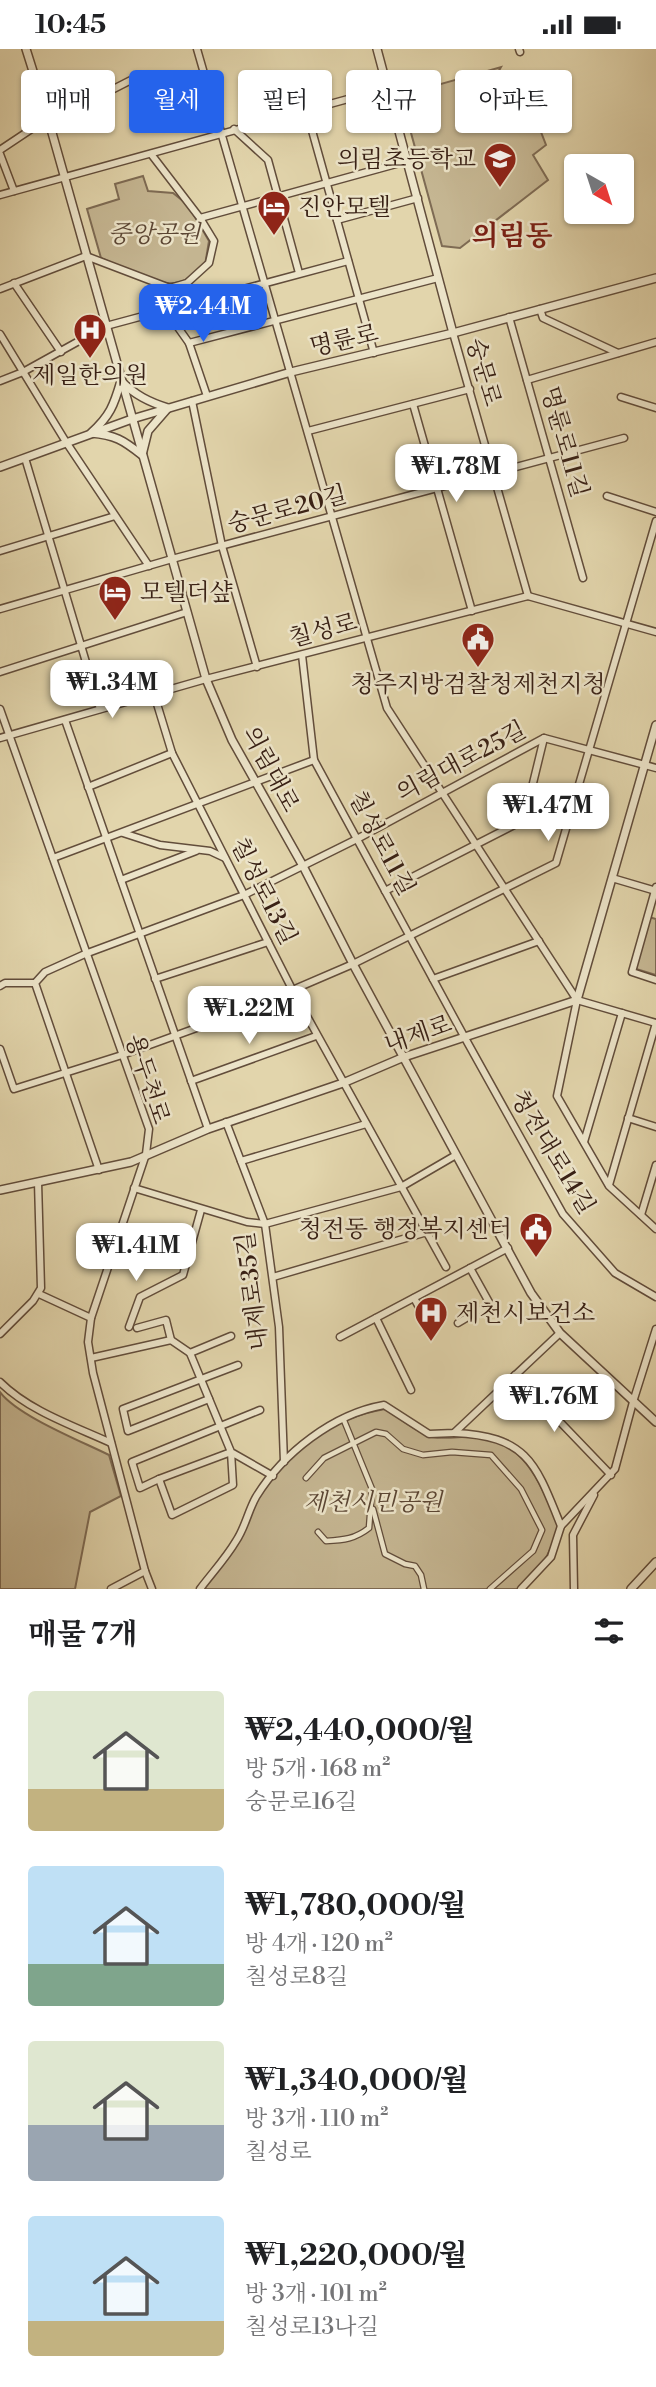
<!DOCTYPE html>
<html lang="ko">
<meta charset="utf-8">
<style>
body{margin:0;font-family:"Libre Bodoni","Noto Serif KR",serif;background:#f6f6f6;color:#202124;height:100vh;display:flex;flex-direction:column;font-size:26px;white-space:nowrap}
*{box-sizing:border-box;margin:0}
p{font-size:23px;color:#757577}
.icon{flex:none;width:38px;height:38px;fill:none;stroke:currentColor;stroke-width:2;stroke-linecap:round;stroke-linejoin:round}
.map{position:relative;height:1540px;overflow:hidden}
.side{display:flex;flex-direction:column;background:#fff;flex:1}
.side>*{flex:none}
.top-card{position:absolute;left:21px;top:21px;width:614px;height:63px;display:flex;gap:14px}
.needle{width:46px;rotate:141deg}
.controls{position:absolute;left:564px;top:105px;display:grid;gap:14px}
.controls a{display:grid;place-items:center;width:70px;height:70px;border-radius:7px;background:#fff;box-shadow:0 2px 5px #0004;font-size:35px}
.price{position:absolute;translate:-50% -60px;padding:0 16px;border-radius:14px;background:#fff;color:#222;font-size:23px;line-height:46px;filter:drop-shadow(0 2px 4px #0008)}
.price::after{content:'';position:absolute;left:50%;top:42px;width:21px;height:16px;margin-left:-10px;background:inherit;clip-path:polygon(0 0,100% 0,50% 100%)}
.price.current{background:#2563eb;color:#fff}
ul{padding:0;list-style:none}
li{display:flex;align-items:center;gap:21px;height:175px;padding:0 28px}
li span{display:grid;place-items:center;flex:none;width:196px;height:140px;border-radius:7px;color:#555}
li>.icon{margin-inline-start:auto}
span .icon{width:84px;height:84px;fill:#fffc;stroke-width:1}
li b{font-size:30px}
h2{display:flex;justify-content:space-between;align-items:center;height:84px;padding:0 28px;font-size:30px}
.pill{padding:0 24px;border-radius:7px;background:#fff;box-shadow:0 2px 5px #0004;font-size:24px;line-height:63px}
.pill.current{background:#2563eb;color:#fff}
.status{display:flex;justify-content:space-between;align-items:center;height:49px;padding:0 35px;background:#fff;direction:ltr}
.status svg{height:19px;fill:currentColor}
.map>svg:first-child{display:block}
.green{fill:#c5b692;stroke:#7e6b54;stroke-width:2}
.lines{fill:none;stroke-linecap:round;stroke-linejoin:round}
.pedestrian-casing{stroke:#624d3b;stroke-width:7}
.minor-casing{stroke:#624d3b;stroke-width:9}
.tertiary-casing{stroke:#624d3b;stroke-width:10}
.pedestrian{stroke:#ece4c9;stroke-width:4.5}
.minor{stroke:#ece4c9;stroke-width:6}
.tertiary{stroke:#ece4c9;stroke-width:7}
.labels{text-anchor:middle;stroke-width:5;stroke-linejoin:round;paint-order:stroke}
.poi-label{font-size:24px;fill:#382015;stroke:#ece4c9;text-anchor:start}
.park-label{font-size:24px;font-style:italic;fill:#5b4634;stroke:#ece4c9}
.street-label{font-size:24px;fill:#382015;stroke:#ece4c9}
.quarter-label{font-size:28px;font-weight:bold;fill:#7a1f14;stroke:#ece4c9}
</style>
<div class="status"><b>10:45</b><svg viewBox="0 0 49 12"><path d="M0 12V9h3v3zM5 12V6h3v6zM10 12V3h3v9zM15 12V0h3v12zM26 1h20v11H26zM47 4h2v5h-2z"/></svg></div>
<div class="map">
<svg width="656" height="1540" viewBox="0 0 656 1540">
<rect width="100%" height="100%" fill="#e2d5ac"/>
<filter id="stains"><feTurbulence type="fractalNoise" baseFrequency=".00286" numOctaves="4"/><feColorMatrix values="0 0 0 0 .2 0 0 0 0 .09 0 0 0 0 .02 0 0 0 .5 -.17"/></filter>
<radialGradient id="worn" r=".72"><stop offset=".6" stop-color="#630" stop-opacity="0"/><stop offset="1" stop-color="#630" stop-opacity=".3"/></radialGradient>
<g class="green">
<path d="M501 18 493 32 509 54 527 47 546 96 533 106 548 131 460 199 442 197 402 51 405 45Z"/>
<path d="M143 127 148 142 173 144 188 156 209 192 205 216C199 220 193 227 187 230 162 244 125 219 101 209L87 160 119 150 115 135Z"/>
<path d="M649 868 656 870V926L633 919Z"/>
<path d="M0 1343C18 1367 81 1392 109 1406L121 1447 90 1463 75 1540H0Z"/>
<path d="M385 1360C397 1367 419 1385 432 1388 448 1391 465 1386 481 1388 527 1394 543 1441 559 1478 547 1512 543 1516 518 1540H203C214 1524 227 1508 236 1491 244 1477 248 1461 257 1448 286 1402 331 1369 385 1360Z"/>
</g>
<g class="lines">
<defs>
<g id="pedestrian">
<path d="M306 1429 324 1409 376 1383 386 1385 403 1400 423 1406 452 1403 491 1406 521 1440 542 1481 533 1502 490 1540"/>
<path d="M373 1460 385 1505 405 1515 415 1517 421 1526 424 1540"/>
<path d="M318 1483 326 1492C344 1491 355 1490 369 1479L372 1440 343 1369"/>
</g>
<g id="minor">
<path d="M197 0 387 659 577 951"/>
<path d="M519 0 520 3"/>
<path d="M306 60 374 304"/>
<path d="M49 73 135 29"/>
<path d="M234 80 268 111 299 224"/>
<path d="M0 101 48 69"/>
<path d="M0 105 14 142"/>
<path d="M0 146 388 39"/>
<path d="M200 169 407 112"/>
<path d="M337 171 418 149"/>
<path d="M14 234 61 303"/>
<path d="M0 240 86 207 170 239 187 234 209 214 214 192 200 169 151 105"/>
<path d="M165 260 189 294 207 347"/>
<path d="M540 260 543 269 618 304"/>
<path d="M509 268 583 529"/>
<path d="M453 284 528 547"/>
<path d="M0 285 66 393 149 517"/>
<path d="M189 294 438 229"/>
<path d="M527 331 656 293"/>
<path d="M0 332 23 323 106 277 348 212"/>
<path d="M621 348 656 359"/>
<path d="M192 352 222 497 257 618"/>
<path d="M413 355 472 562"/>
<path d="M308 382 470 340"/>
<path d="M25 409 100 660"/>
<path d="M607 447 656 463"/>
<path d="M0 502 115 467"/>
<path d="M0 560 172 510 624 389"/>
<path d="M302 606 314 711 465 989 563 1165 615 1224 656 1248"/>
<path d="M0 623 187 563"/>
<path d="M154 645 172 704 293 942 446 1218"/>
<path d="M0 660 149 1080 146 1105 91 1269 88 1293 93 1324 145 1522 152 1540"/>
<path d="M65 671 208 1080"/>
<path d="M0 689 206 630 528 547 656 583"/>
<path d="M88 738 172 704"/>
<path d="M123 784 160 796 210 802 225 809"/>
<path d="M53 809 314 711"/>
<path d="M612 829 656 842"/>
<path d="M121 831 196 802"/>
<path d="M656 838 632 923 656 931"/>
<path d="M385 842 524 771 544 689"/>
<path d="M155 930 268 893"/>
<path d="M433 930 539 892"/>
<path d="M0 937 5 934H35"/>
<path d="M577 951 557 1047 609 1137 656 1180"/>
<path d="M577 951 656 974"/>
<path d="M0 1000 14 1040 122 1006 246 961 353 915 556 814 656 472"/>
<path d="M191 1032 316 987"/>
<path d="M628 1069 656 1078"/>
<path d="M226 1073 265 1175 279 1278 284 1413"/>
<path d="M584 1093 622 964"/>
<path d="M241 1112 366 1075"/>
<path d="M99 1121 35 934 45 923 85 905 244 846 357 790 544 689 656 719"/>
<path d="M609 1136 656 974"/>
<path d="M134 1139 247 1173 265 1175 401 1138 456 1106"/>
<path d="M641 1166 656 1116"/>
<path d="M273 1228 427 1183"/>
<path d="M39 1245 91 1269"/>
<path d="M414 1249 424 1267"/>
<path d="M376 1269 411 1341"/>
<path d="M458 1274 490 1255 470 1219"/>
<path d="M129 1278 140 1248 183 1226 201 1161"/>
<path d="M137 1279 166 1271 171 1291"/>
<path d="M0 1285 33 1252 41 1239 38 1133"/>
<path d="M340 1288 508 1199"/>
<path d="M190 1304 231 1287"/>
<path d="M91 1309 171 1291 190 1304 231 1403 159 1430 172 1466 233 1436 231 1403 273 1427"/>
<path d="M515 1326 611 1426"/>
<path d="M0 1333C29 1362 74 1377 111 1394"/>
<path d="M209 1350 128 1382 123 1360 238 1316"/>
<path d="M454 1384C528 1387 536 1415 561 1477"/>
<path d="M159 1430 140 1439 132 1413 260 1361"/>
<path d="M111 1540 145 1522"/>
<path d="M200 1540C212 1524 226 1509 236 1492 245 1479 248 1462 256 1448 283 1404 333 1365 384 1356L429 1385 454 1384 560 1284"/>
<path d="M521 1540 551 1508 561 1477 615 1420 633 1353 656 1280"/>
<path d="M574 1540 573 1486 594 1446"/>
</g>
<g id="tertiary">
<path d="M26 0 49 73 206 630 232 691 303 817 353 915 531 1244 560 1284 656 1373"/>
<path d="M377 0 453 284"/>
<path d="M121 332C135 346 149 353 168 359L148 382 142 406C123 391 115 386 91 384 110 367 114 356 121 332Z"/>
<path d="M0 418 132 370 291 323 453 284 656 229"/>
<path d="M0 1141 131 1113 208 1080 343 1034 404 1008 577 951 656 676"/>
<path d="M631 1540 656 1513"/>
</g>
</defs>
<use href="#pedestrian" class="pedestrian-casing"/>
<use href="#minor" class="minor-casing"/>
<use href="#tertiary" class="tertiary-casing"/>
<use href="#pedestrian" class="pedestrian"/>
<use href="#minor" class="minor"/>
<use href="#tertiary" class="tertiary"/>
</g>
<defs>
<symbol id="school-pin" viewBox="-11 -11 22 30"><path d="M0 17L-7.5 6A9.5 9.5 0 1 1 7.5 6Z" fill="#8f2418" stroke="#ece4c9"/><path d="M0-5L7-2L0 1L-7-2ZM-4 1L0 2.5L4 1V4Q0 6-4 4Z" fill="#fff"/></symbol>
<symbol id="hotel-pin" viewBox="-11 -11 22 30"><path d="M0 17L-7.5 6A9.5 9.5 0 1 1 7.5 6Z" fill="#8f2418" stroke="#ece4c9"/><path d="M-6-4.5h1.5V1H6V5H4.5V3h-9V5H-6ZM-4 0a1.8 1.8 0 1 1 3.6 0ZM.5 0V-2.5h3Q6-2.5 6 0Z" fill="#fff"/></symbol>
<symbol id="hospital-pin" viewBox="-11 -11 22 30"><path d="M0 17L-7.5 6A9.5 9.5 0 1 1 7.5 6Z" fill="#8f2418" stroke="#ece4c9"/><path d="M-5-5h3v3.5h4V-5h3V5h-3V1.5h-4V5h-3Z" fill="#fff"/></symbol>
<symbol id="civic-pin" viewBox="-11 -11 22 30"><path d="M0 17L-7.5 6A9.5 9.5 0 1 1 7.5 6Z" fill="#8f2418" stroke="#ece4c9"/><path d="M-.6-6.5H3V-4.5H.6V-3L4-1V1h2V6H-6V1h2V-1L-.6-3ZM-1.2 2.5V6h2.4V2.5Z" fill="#fff"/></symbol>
</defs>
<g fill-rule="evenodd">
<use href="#school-pin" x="481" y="91" width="38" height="52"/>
<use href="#hotel-pin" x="255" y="139" width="38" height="52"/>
<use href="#hospital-pin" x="71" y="262" width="38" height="52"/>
<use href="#hotel-pin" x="96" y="524" width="38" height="52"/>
<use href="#civic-pin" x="459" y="571" width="38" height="52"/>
<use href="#civic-pin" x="517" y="1161" width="38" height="52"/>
<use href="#hospital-pin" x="412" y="1245" width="38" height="52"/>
</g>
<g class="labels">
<g class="poi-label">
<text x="476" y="118" text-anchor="end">의림초등학교</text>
<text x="298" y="166">진안모텔</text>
<text x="90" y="334" text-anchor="middle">제일한의원</text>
<text x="140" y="551">모텔더샾</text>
<text x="478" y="643" text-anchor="middle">청주지방검찰청제천지청</text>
<text x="512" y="1188" text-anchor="end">청전동 행정복지센터</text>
<text x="456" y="1272">제천시보건소</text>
</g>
<g class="park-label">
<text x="154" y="193">중앙공원</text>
<text x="373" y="1461">제천시민공원</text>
</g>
<g class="street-label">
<text transform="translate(344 291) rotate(-13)" y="8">명륜로</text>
<text transform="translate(484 323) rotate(74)" y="8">숭문로</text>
<text transform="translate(565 393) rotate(74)" y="8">명륜로11길</text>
<text transform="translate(287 460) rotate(-15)" y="8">숭문로20길</text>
<text transform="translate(323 581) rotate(-15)" y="8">칠성로</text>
<text transform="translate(461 712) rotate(-28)" y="8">의림대로25길</text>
<text transform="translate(271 720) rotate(62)" y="8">의림대로</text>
<text transform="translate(382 794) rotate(62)" y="8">칠성로11길</text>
<text transform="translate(264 842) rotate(63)" y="8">칠성로13길</text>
<text transform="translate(418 985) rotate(-19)" y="8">내제로</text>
<text transform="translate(148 1030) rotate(72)" y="8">용두천로</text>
<text transform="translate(553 1103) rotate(59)" y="8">청전대로14길</text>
<text transform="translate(252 1242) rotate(-97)" y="8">내제로35길</text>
</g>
<g class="quarter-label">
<text x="512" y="196">의림동</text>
</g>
</g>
<rect width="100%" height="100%" filter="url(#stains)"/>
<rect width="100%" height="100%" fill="url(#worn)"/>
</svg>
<div class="controls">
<a><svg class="needle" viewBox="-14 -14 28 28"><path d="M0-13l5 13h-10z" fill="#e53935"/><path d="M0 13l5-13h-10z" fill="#757577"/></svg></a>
</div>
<b class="price current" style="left:203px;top:295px">₩2.44M</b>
<b class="price" style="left:456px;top:455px">₩1.78M</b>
<b class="price" style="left:112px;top:671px">₩1.34M</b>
<b class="price" style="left:548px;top:794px">₩1.47M</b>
<b class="price" style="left:249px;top:997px">₩1.22M</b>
<b class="price" style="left:136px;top:1234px">₩1.41M</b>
<b class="price" style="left:554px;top:1385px">₩1.76M</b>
<div class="top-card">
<a class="pill">매매</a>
<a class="pill current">월세</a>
<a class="pill">필터</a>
<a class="pill">신규</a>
<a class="pill">아파트</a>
</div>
</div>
<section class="side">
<h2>매물 7개<svg class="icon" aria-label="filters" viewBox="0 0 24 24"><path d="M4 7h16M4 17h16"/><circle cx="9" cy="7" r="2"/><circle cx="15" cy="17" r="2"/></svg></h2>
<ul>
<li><span style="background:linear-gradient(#dfe7d0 70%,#c2b280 0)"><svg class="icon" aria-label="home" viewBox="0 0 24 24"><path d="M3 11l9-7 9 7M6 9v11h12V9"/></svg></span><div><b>₩2,440,000/월</b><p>방 5개 · 168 m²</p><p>숭문로16길</p></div></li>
<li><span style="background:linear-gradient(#bfe0f5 70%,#7fa58c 0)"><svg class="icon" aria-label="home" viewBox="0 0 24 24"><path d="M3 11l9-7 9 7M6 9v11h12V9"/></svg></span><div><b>₩1,780,000/월</b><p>방 4개 · 120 m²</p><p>칠성로8길</p></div></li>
<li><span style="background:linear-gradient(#dfe7d0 60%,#9aa5b1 0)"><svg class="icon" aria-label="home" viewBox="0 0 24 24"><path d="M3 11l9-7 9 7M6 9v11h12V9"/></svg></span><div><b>₩1,340,000/월</b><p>방 3개 · 110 m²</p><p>칠성로</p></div></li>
<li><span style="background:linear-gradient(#bfe0f5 75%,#c2b280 0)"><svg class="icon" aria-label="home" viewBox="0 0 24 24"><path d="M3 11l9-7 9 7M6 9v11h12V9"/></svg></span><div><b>₩1,220,000/월</b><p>방 3개 · 101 m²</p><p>칠성로13나길</p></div></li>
</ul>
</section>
